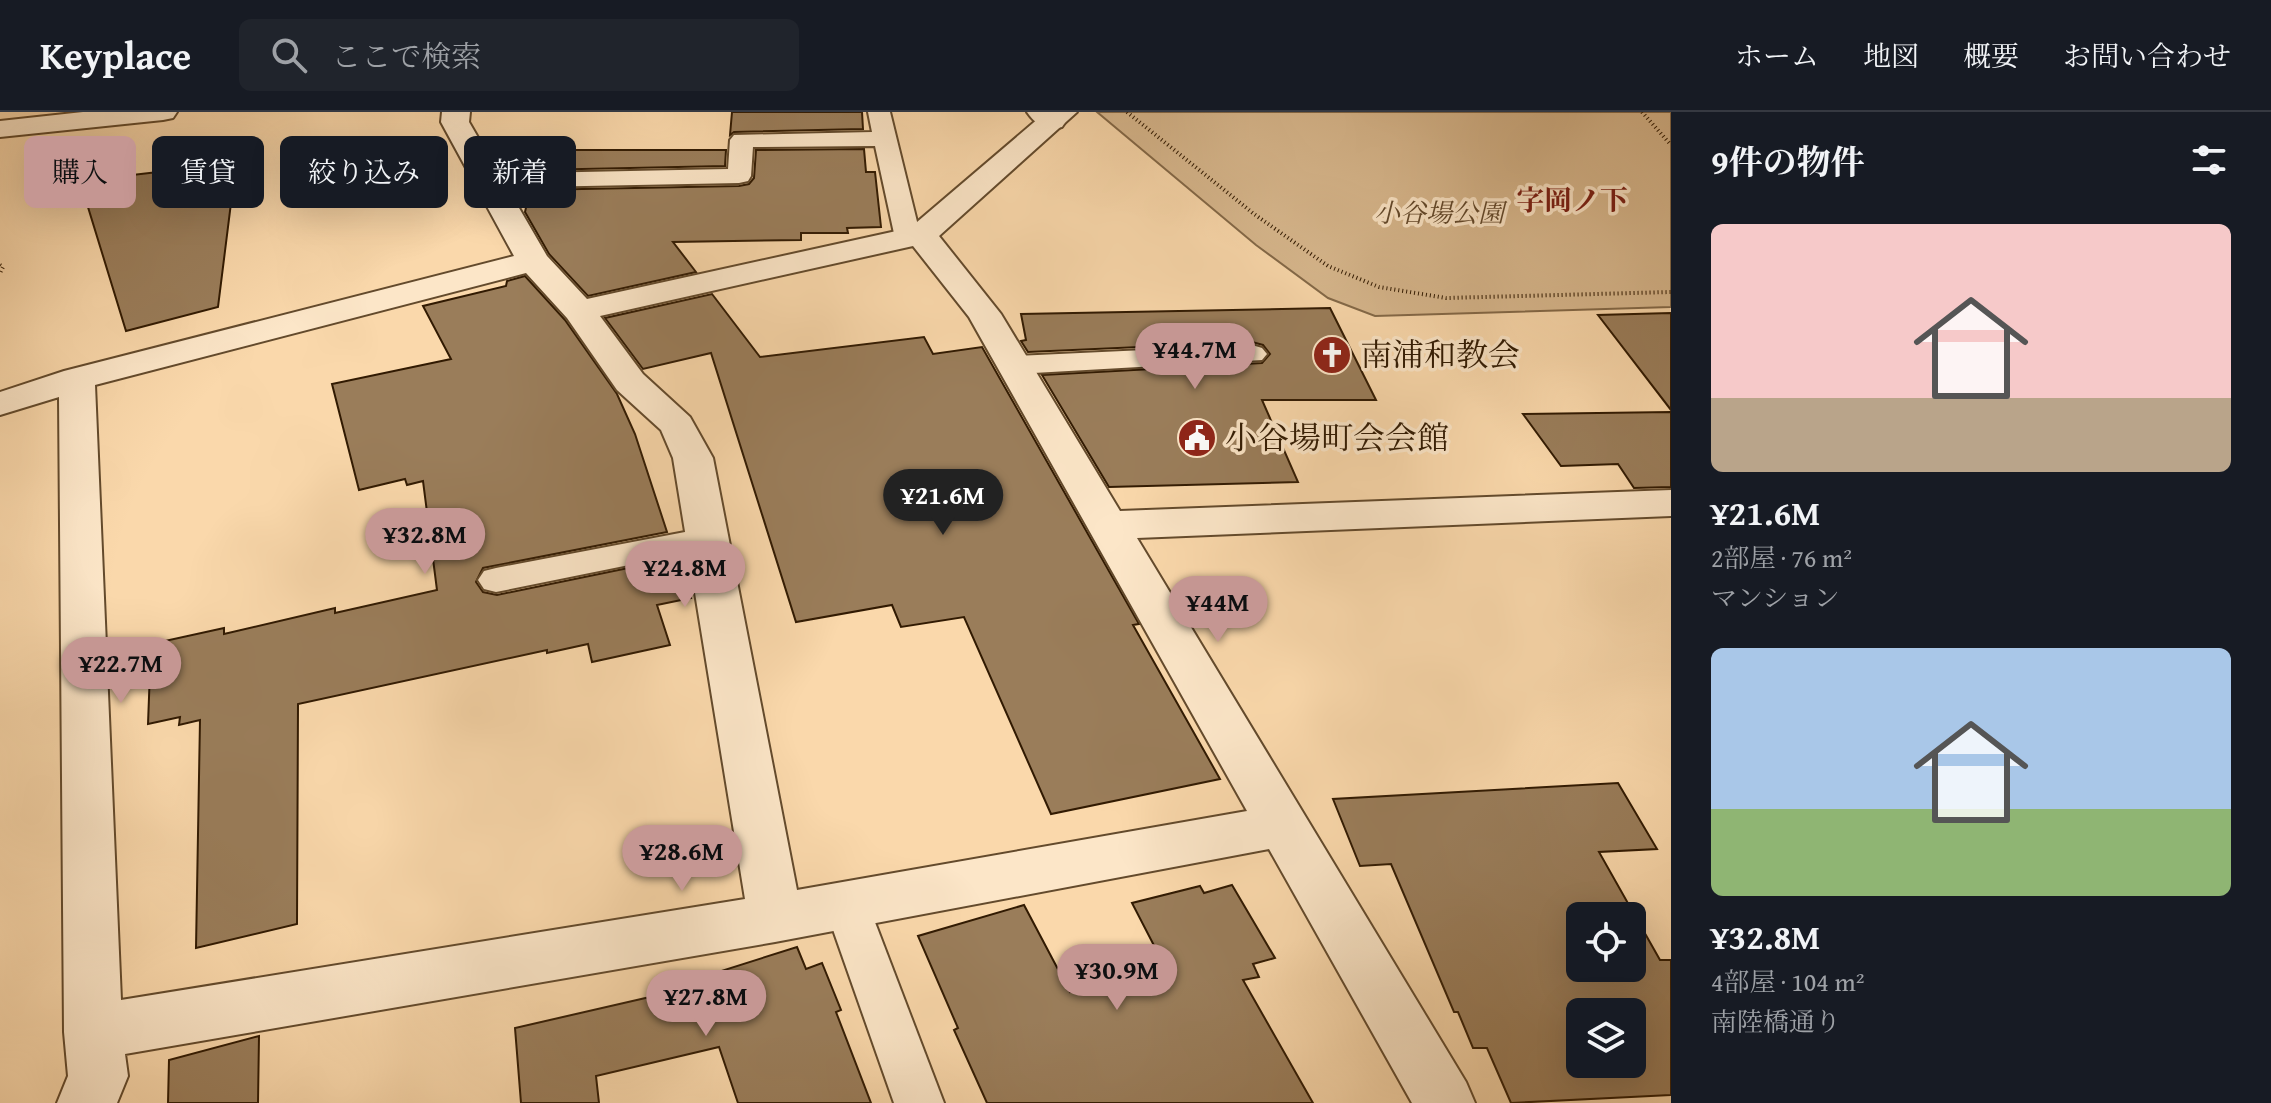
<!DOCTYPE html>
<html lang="ja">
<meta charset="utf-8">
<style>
body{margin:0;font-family:"Gentium Book Plus","Noto Serif JP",serif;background:#20242c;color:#f1f3f6;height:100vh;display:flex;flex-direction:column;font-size:30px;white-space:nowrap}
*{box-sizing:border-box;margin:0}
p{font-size:26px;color:#9ea1a6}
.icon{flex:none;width:44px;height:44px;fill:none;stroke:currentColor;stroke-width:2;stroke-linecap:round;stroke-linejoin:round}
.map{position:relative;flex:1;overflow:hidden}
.panel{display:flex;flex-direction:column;background:#171b24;width:600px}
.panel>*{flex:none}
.top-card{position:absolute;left:24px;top:24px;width:760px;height:72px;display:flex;gap:16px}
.fabs{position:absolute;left:1566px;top:790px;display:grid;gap:16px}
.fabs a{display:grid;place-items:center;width:80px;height:80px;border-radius:12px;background:#171b24;box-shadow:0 8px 32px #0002;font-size:40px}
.price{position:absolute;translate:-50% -68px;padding:0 18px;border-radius:28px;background:#c59692;color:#111;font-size:26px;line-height:52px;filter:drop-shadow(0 2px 4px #0008)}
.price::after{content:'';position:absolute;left:50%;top:48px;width:24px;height:18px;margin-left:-12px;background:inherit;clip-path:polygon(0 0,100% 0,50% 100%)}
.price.selected{background:#222;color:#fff}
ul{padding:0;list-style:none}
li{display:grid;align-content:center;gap:16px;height:424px;padding:0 40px}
li span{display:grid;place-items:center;height:248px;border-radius:12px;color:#555}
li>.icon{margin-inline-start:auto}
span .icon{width:144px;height:144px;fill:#fffc;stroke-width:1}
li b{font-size:34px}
h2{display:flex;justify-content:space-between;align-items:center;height:96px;padding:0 40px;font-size:34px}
.chip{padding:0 28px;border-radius:12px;background:#171b24;box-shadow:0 8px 32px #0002;font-size:28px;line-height:72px}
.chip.selected{background:#c59692;color:#111}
header{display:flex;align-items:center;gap:48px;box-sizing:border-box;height:112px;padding:0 40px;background:#171b24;border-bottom:2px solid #363941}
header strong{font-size:38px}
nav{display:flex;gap:44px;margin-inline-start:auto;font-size:28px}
.search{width:560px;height:72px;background:#20242c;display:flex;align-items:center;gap:20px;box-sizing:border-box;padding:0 28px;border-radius:12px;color:#9ea1a6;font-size:30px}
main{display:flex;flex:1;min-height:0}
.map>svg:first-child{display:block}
.green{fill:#d8b88e;stroke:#846948;stroke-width:2}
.building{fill:#9a7d5a;stroke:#311a02;stroke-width:2;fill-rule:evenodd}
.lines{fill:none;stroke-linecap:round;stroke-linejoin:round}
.service-casing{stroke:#634a2c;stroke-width:4}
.minor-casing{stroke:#634a2c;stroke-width:4}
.tertiary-casing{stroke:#634a2c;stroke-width:4}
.path{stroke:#311a02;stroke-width:4;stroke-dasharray:1 3;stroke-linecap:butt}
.service{fill:#fce6c8;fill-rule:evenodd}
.minor{fill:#fce6c8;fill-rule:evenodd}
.tertiary{fill:#fce6c8;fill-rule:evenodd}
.labels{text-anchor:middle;stroke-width:7;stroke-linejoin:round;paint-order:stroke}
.far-park-label{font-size:26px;font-style:italic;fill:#63492c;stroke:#fce6c8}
.far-neighbourhood-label{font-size:28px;font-weight:bold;fill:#7a1f14;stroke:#fce6c8}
.poi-label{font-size:32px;fill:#311a02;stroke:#fce6c8;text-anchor:start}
</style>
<header>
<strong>Keyplace</strong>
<div class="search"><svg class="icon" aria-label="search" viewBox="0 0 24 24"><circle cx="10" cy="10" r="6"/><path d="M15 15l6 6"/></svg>ここで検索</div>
<nav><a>ホーム</a><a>地図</a><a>概要</a><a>お問い合わせ</a></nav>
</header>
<main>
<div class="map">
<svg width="1671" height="991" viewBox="0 0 1671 991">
<rect width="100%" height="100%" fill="#fad8ab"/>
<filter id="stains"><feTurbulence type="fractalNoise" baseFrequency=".0025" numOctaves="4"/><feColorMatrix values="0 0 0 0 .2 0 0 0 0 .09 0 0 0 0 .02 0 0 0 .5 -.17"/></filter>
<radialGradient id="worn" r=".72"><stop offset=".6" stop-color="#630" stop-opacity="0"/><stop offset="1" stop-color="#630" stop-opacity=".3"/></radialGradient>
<path class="green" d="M1097 0H1671V195L1375 204 1328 186 1256 133Z"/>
<g class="building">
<path d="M732 0H862L863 17 734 20 730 23Z"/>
<path d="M864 37 866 60H875L881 115 847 116 848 121H801V128L673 130 696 160 588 184 549 142 525 100 530 78 739 74 749 72 754 66 756 38Z"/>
<path d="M541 38H726L725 54 535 58Z"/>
<path d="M236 51 218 195 126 219 80 69Z"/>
<path d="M525 164 565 208 617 282 635 322 667 420 483 456 476 470 483 480 497 483 677 446 691 486 657 493 670 533 592 550 588 532 547 541V538L298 592 297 812 196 836 200 608 179 613 180 605 148 612 151 532 224 516V522L335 496V501L437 478 423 369 407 373 405 367 359 378 332 272 451 247 423 194 506 174 507 169Z"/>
<path d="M712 182 760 245 924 225 933 242 982 235 1139 512 1133 513 1220 667 1051 702 964 505 901 515 892 493 796 510 711 241 643 257 605 206Z"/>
<path d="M1330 196 1376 288H1262L1298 370 1109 375 1042 263 1262 251 1270 242 1263 233 1252 230 1028 240 1021 229 1026 228 1021 202Z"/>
<path d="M1671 201V298L1598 203Z"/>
<path d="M1671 300V375L1634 376 1618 352 1561 354 1523 302Z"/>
<path d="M1618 671 1657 737 1599 740 1660 848H1671V983L1511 991 1487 936H1473L1458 900H1454L1391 752 1360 754 1333 687ZM1580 804H1632V856H1580ZM1580 900H1632V952H1580Z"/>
<path d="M1232 773 1275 846 1253 852 1259 865 1243 868 1313 991H987L954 918 958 916 918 824 1024 793 1070 880 1162 849 1132 791 1200 774 1204 781Z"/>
<path d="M797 835 806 857 822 851 841 898 836 900 871 991H738L719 935 596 964 599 991H521L515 916 702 873 699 866Z"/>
<path d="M259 924 258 991H168L169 948Z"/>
</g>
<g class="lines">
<defs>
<g id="service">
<path d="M868 0H890L921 126 917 132H899L895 126 875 34 753 35 751 64 748 69 739 71 488 76 479 74 476 69 479 64 488 62 728 57 730 28 734 23 872 20Z"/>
<path d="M1252 233 1262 236 1267 242 1262 248 1014 262 1004 259 999 253 1004 247 1014 244Z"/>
<path d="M706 416 718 419 723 427 718 435 496 480 484 477 478 468 484 459 496 456Z"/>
<path d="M846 773 862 779 868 792 944 991H894L824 792 830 779Z"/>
</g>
<path id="minor" d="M442 0H470L469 10 547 144 587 187 910 116 1046 0H1077L939 124 1001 202 1120 399 1671 378V404L1137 426 1466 970 1475 991H1412L1269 737 775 830 125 942 128 964 117 991H57L68 964 64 920 59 285 0 303V280L64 259 514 144 441 10ZM913 134 969 205 1247 699 797 778 713 346 690 305 643 262 600 204ZM526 161 567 206 617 278 661 318 673 346 745 787 121 888 95 273Z"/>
<g id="tertiary">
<path d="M83 0H177L173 6 163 8 0 25V9Z"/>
<path d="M1027 0H1058L1066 9 1062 15C1046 19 1036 13 1027 0Z"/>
</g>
</defs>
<use href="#service" class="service-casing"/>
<use href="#minor" class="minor-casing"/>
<use href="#tertiary" class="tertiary-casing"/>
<g class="path">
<path d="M1127 0 1254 102 1328 154 1379 175 1446 186 1671 180"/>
<path d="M1642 0 1671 33"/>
<path d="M0 153 3 155 0 161"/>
</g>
<use href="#service" class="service"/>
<use href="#minor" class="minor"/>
<use href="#tertiary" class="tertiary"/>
</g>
<defs>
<symbol id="church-disc" viewBox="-11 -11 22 22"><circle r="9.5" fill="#8f2418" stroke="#fce6c8"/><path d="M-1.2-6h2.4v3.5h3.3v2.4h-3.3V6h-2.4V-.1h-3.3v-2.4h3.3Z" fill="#fff"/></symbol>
<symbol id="civic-disc" viewBox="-11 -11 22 22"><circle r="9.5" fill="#8f2418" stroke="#fce6c8"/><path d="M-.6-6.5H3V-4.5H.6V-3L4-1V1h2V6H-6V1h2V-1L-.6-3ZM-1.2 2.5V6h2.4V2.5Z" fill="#fff"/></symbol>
</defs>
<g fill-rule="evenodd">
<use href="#church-disc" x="1310" y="221" width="44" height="44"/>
<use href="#civic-disc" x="1175" y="304" width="44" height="44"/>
</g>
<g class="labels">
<g class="far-park-label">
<text x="1439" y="110">小谷場公園</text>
</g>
<g class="far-neighbourhood-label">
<text x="1572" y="98">字岡ノ下</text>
</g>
<g class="poi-label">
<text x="1360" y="254">南浦和教会</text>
<text x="1225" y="337">小谷場町会会館</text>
</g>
</g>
<rect width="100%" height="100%" filter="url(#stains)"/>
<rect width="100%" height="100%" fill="url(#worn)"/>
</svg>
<div class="fabs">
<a><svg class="icon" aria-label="locate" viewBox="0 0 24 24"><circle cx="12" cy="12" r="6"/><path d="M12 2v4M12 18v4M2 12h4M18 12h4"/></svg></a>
<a><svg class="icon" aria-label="layers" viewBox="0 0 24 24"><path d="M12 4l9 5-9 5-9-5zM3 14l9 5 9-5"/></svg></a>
</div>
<b class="price" style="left:1195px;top:279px">¥44.7M</b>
<b class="price selected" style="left:943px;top:425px">¥21.6M</b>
<b class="price" style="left:425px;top:464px">¥32.8M</b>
<b class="price" style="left:685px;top:497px">¥24.8M</b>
<b class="price" style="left:1218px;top:532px">¥44M</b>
<b class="price" style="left:121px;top:593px">¥22.7M</b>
<b class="price" style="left:682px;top:781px">¥28.6M</b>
<b class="price" style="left:1117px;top:900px">¥30.9M</b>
<b class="price" style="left:706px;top:926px">¥27.8M</b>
<div class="top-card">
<a class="chip selected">購入</a>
<a class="chip">賃貸</a>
<a class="chip">絞り込み</a>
<a class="chip">新着</a>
</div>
</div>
<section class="panel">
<h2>9件の物件<svg class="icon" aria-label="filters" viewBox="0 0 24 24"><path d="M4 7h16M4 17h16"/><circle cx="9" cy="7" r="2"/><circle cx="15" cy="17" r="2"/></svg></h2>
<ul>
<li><span style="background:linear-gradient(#f6c9c9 70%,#b9a48a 0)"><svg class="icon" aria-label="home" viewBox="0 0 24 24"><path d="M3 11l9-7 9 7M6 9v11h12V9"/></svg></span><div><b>¥21.6M</b><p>2部屋 · 76 m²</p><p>マンション</p></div></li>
<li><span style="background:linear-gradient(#a9c7e8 65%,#8fb573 0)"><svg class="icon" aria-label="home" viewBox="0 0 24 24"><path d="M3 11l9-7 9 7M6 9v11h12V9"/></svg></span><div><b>¥32.8M</b><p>4部屋 · 104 m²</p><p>南陸橋通り</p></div></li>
</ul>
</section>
</main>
